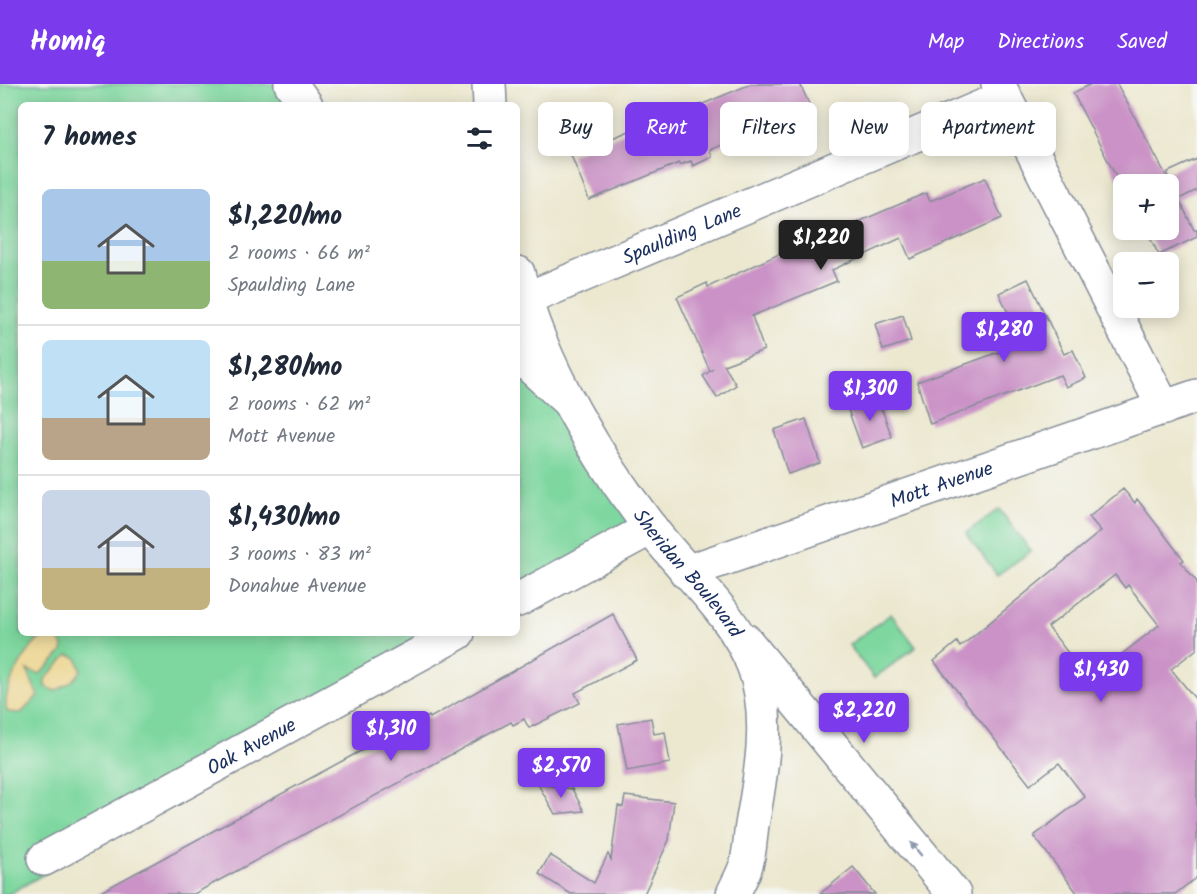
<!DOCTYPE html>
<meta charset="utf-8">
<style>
body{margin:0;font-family:Kalam,sans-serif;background:#f6f6f7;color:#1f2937;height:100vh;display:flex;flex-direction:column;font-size:22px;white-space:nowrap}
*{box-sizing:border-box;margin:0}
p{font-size:20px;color:#747a83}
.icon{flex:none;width:33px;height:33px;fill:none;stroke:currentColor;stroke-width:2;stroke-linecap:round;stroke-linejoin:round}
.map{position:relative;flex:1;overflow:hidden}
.panel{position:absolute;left:18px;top:18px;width:502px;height:534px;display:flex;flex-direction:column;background:#fff;border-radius:9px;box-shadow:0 3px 15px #0003}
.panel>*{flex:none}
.top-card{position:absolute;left:538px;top:18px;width:568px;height:54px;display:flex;gap:12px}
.buttons{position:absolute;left:1113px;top:90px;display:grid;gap:12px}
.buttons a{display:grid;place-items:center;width:66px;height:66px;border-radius:9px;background:#fff;box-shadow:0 3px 15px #0003;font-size:30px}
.price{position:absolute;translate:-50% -51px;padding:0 14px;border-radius:6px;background:#7c3aed;color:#fff;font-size:20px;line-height:39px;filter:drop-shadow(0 2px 3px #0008)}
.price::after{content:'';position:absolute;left:50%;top:36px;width:18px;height:14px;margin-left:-9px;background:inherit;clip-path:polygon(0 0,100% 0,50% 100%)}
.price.selected{background:#222;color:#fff}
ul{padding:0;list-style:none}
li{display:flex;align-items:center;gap:18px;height:150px;padding:0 24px}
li+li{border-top:2px solid #e0e1e3}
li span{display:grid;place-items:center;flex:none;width:168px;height:120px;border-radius:9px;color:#555}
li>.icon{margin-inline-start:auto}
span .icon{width:72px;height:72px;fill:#fffc;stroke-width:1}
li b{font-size:26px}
h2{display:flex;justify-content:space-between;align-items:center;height:72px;padding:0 24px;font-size:26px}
.chip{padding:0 21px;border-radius:9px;background:#fff;box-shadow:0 3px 15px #0003;font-size:21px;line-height:54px}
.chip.selected{background:#7c3aed;color:#fff}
header{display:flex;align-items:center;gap:36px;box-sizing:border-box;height:84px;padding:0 30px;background:#7c3aed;color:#fff}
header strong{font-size:28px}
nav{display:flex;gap:33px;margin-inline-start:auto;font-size:21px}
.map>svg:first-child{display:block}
.green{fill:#7dd79e;stroke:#4c837e;stroke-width:1.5}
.sand{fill:#eeda9e;stroke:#84847e;stroke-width:1.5}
.building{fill:#ca92c6;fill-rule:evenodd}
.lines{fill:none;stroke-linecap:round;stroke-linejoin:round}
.minor-casing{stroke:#848c97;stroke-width:36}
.major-casing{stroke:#848c97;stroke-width:36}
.minor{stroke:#fff;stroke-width:33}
.major{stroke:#fff;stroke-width:33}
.oneway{fill:#8d97ae}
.labels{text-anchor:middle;stroke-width:5;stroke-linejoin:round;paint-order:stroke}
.street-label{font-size:20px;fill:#1b2f5e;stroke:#f6f6f2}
</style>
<header>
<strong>Homiq</strong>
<nav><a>Map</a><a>Directions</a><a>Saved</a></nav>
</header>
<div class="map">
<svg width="1197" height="810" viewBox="0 0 1197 810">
<rect width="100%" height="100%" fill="#f6f6f2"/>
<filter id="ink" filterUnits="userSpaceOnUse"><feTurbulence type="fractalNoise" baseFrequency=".0167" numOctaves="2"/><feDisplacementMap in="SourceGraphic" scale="12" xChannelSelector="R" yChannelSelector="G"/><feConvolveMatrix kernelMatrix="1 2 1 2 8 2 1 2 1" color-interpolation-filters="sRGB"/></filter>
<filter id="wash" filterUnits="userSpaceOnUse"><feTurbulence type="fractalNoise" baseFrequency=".008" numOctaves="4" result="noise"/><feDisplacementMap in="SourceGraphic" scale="24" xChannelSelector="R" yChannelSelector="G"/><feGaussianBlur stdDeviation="1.35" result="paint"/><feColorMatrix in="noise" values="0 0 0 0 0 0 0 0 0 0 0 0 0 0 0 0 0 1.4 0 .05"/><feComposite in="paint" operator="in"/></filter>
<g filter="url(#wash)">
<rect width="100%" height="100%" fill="#ece8d0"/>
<g class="green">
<path d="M0 0H293L309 21H21V549H465L9 810H0Z"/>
<path d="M518 270 651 444 518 519Z"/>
<path d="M999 425 1031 467 997 491 966 449Z"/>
<path d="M891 530 916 563 874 594 849 561Z"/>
</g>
<g class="sand">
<path d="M46 550 58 553 63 562 62 568C53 576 50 584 39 590L27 586 38 612 21 629 7 628C0 608 28 560 46 550Z"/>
<path d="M68 571 77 574 81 586C76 597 64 603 54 607L45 602V595Z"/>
</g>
<g id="blocks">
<g class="building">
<path d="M751 0H800L810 22 710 66 712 73 693 82 691 77 680 81 679 79 589 116 571 71 639 43 640 46Z"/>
<path d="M1091 0H1117L1168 95V88L1197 75V106L1179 115 1194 146H1197V153L1159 171 1146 146H1168V100H1124V108L1073 9Z"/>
<path d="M985 94 1002 134 910 175 901 154 832 186 837 197 752 232 764 266 724 281 736 301 717 314 703 292 713 285 710 287 677 213 707 199 708 203 829 147 830 150 926 109 930 117Z"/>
<path d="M1028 195 1064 270 1073 266 1086 294 1066 303 1060 291 930 340 917 298 1018 261 1014 249 1017 248 999 209Z"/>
<path d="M903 231 911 257 883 266 875 240Z"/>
<path d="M877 312 892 353 862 364 847 323Z"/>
<path d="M806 335 820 379 788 390 774 346Z"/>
<path d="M1123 405 1135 419 1137 415 1184 476 1181 478 1197 498V565L1171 585 1197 617V793L1175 810H1078L1034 752 1085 713 1059 679 1030 701 934 577 957 558 960 563 1101 447 1089 433ZM1115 491 1125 504 1128 501 1159 541 1089 596 1048 543Z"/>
<path d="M613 530 637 576 575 609 580 619 529 644 524 635 513 641 511 638 194 810H97L357 669 429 632 430 634Z"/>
<path d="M651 634 654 650 665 648 670 679 627 687 618 640Z"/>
<path d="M538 700 572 705 584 727 555 730Z"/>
<path d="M625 712 674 718 669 756 644 810H571L539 790 550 771 594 799 608 770 611 776 618 722 623 723Z"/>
<path d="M853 783 875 810H820Z"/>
</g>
</g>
</g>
<g filter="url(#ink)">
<use href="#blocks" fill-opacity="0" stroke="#848c97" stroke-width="1.5"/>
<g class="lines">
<defs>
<g id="minor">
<path d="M291 0 306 21"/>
<path d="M998 0 1164 324"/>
<path id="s1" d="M524 216 1005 13"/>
<path d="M518 271 569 318"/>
<path id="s2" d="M686 488 1197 312"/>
<path d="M518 516 651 444"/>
<path d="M745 556 954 810"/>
<path id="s3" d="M44 775 458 549"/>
</g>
<g id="major">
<path d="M489 0 490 21"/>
<path id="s4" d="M518 189C539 279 600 380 657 452 690 493 735 532 754 583 772 631 761 691 752 741 750 754 750 768 746 781 743 791 737 801 733 810"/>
</g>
</defs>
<use href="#minor" class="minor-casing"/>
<use href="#major" class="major-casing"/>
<use href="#minor" class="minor"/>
<use href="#major" class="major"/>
</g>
<defs><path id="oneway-solid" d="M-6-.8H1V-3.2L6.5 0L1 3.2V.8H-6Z" transform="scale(1.5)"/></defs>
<use class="oneway" href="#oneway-solid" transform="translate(916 765) rotate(-129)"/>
</g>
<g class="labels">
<g class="street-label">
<text dy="7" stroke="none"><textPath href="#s1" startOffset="171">Spaulding Lane</textPath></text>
<text dy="7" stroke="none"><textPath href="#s2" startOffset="270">Mott Avenue</textPath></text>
<text dy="7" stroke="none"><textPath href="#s4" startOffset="348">Sheridan Boulevard</textPath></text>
<text dy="7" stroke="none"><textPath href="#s3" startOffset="236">Oak Avenue</textPath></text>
</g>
</g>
</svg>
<div class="buttons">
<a>+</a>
<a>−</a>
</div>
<b class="price selected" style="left:821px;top:187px">$1,220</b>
<b class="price" style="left:1004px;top:279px">$1,280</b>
<b class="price" style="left:870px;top:338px">$1,300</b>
<b class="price" style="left:1101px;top:619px">$1,430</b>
<b class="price" style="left:864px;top:660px">$2,220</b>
<b class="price" style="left:391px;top:678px">$1,310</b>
<b class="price" style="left:561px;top:715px">$2,570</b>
<div class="top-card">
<a class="chip">Buy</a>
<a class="chip selected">Rent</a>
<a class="chip">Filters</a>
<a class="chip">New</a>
<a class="chip">Apartment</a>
</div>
<section class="panel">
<h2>7 homes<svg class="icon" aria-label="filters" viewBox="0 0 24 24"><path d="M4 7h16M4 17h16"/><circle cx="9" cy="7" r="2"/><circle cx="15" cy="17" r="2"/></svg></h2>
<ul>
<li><span style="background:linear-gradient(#a9c7e8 60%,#8fb573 0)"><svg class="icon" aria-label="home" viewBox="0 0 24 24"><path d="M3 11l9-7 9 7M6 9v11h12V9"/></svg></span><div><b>$1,220/mo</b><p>2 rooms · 66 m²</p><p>Spaulding Lane</p></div></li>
<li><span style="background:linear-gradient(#bfe0f5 65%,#b9a48a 0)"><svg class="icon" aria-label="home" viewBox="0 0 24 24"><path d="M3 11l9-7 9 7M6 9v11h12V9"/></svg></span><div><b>$1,280/mo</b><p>2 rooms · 62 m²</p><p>Mott Avenue</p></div></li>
<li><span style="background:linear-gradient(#c9d6e8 65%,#c2b280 0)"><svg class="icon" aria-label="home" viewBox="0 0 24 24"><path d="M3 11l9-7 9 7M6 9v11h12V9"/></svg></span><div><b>$1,430/mo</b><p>3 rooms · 83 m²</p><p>Donahue Avenue</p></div></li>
</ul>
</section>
</div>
